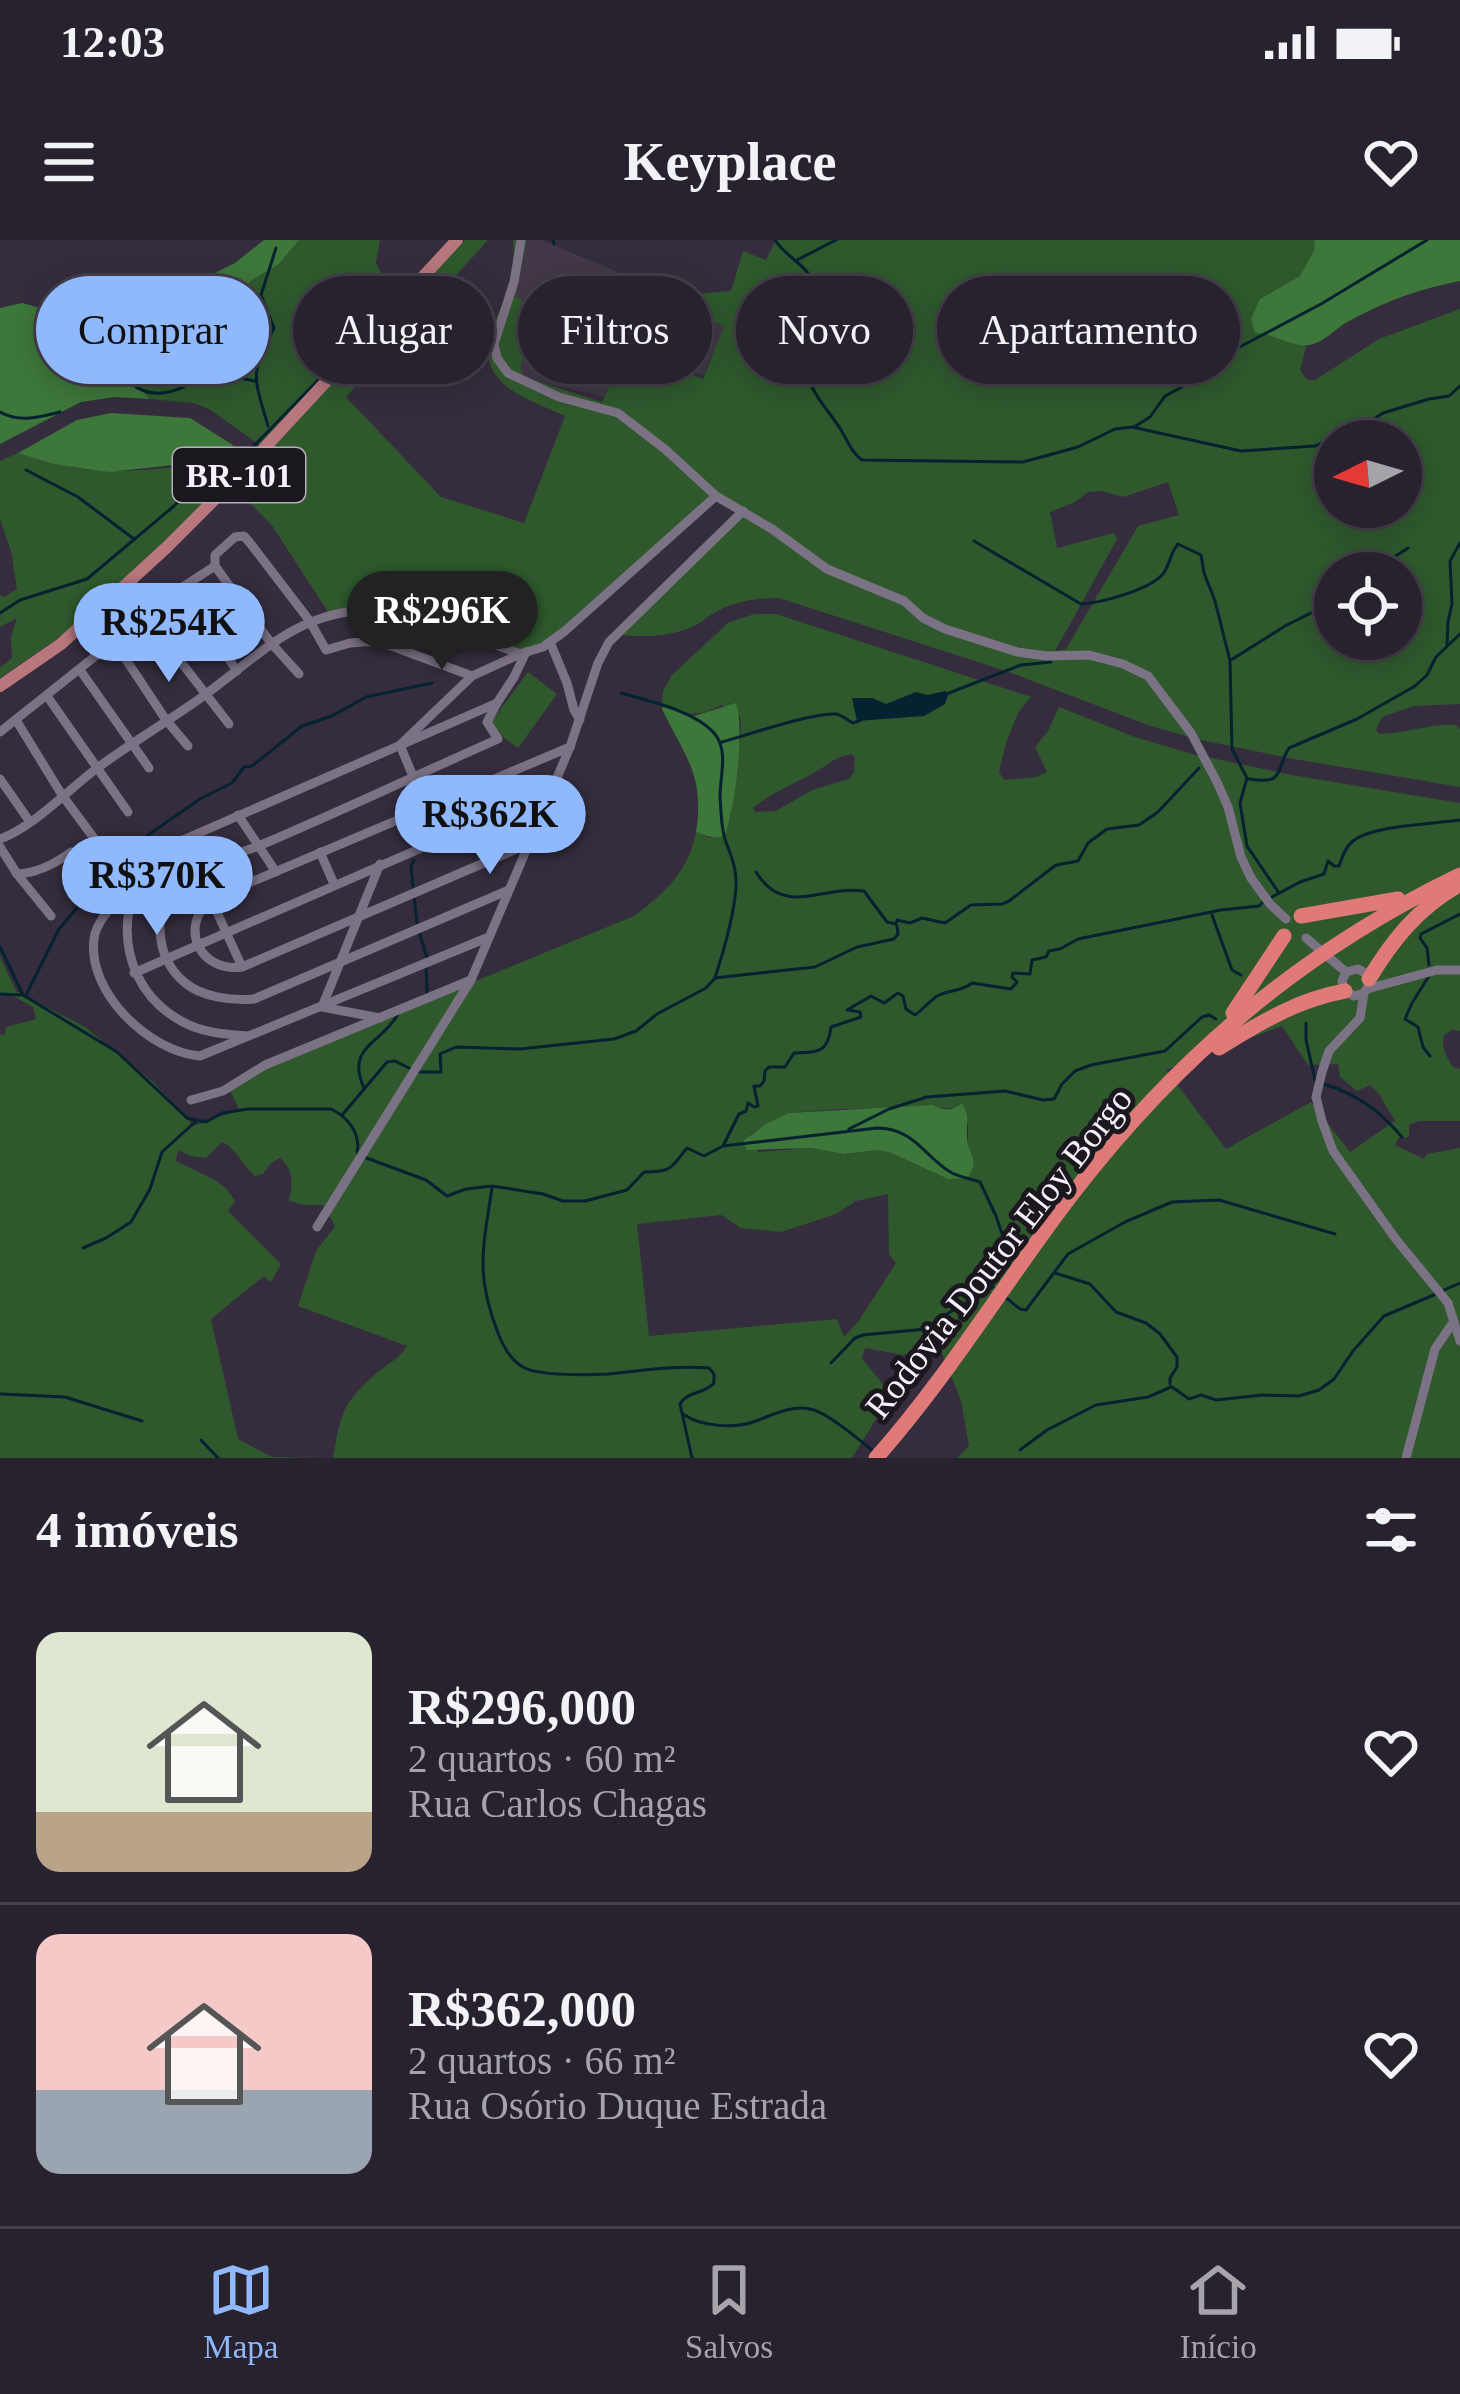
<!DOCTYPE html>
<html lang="pt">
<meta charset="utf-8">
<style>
body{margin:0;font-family:"Times New Roman",serif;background:#302a36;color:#f1f3f6;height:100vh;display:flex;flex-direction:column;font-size:45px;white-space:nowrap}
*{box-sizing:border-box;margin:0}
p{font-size:39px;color:#a5a4aa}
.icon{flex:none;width:66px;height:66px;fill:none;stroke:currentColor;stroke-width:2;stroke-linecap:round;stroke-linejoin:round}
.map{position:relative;height:1218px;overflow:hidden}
.drawer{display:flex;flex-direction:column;background:#28222e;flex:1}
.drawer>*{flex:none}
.top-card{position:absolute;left:36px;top:36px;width:1389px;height:108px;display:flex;gap:24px}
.needle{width:78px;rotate:265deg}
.fabs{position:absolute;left:1314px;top:180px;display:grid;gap:24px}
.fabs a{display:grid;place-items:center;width:108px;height:108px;border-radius:50%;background:#28222e;box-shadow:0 6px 30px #0003,0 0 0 3px #443f4a;font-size:60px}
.price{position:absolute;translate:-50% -102px;padding:0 27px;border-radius:42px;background:#90b8fd;color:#111;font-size:39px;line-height:78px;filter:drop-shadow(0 3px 6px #0008)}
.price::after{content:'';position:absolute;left:50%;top:72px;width:36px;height:27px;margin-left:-18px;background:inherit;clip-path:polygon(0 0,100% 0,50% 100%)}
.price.on{background:#222;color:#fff}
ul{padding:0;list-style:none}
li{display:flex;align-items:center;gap:36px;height:300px;padding:0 36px}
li+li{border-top:3px solid #443f4a}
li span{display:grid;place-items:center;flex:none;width:336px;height:240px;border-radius:24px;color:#555}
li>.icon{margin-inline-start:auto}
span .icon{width:144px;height:144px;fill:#fffc;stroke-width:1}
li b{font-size:51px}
h2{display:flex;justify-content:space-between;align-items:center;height:144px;padding:0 36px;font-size:51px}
.tag{padding:0 42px;border-radius:54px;background:#28222e;box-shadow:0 6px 30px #0003,0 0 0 3px #443f4a;font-size:42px;line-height:108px}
.tag.on{background:#90b8fd;color:#111}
.status{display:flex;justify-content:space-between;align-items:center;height:84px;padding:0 60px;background:#28222e;direction:ltr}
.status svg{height:33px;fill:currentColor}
header{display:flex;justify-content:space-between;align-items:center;height:156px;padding:0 36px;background:#28222e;font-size:54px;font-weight:600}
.tab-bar{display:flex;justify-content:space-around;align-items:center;height:168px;border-top:3px solid #443f4a;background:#28222e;font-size:33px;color:#a5a4aa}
.tab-bar a{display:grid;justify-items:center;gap:6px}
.tab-bar .on{color:#90b8fd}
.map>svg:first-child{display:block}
.industrial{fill:#423847}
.green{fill:#2f592d;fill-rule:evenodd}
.forest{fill:#3d773a}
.water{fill:#042230}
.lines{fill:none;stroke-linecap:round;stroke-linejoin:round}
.stream{stroke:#042230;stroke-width:3}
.minor{stroke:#7c7285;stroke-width:9}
.major{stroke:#b7777d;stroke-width:12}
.highway{stroke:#df7a78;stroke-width:15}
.labels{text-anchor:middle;stroke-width:10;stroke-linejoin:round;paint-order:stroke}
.shield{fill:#1b171e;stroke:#b4afb9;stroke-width:3}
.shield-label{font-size:33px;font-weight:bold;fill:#f6f0fb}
.street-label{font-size:36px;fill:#f6f0fb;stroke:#1b171e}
</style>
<div class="status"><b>12:03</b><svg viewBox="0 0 49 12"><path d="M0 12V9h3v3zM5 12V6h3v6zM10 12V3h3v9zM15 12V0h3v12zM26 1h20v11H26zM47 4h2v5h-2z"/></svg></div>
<header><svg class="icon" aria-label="menu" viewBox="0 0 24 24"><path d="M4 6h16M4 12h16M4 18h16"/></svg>Keyplace<svg class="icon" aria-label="heart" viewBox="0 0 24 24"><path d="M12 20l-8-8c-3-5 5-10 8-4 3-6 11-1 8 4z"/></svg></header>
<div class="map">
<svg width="1460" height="1218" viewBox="0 0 1460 1218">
<rect width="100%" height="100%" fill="#352d3d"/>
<path class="industrial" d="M527 0H541L730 78 703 135 628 110 607 157 529 140 507 126 498 99Z"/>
<g class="green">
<path d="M299 0H380L376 23 382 34 411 45 260 205 209 169 194 163 149 159C135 143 131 125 128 104L138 92 180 101 191 96 252 40 279 24Z"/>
<path d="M465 0H488L346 157 441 257 524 283 565 176C546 167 521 159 505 145 473 116 493 87 506 57 513 38 515 20 513 0H526V4L515 57 539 69 520 127 524 137 602 162 629 109 703 139 724 86 690 70 695 54 731 51 743 11 766 20 776 0H1314L1316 9 1300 36 1260 59 1255 93H1264L1306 106 1300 130 1307 140H1315L1379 99 1460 69V464L1414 466 1382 477 1376 490 1379 494C1405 494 1430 483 1456 485L1460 489V547L1294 519 1196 499 1148 485 1006 431 779 358C755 358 733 361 712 374 706 378 702 382 696 385 672 397 643 398 617 394L742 273 715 258 577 383 519 416 493 404 385 370 330 375 273 287 251 264 259 243 275 225 267 213ZM1335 201H1401V267H1335ZM1168 242 1179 275 1138 286 1066 409 1055 411 1117 299 1114 293 1057 308 1050 272 1075 262 1088 252 1102 251 1123 257ZM1335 333H1401V399H1335Z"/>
<path d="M233 205 249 217 130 337 57 399 0 438V428L12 418 11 397 17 378 0 387V355L4 357 17 349 11 311 0 279V221L18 213C48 222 79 231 111 231 145 232 180 225 215 224Z"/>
<path d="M755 374H776L1031 457 1018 473 1006 503 999 532 1004 540 1037 537 1047 532 1035 507 1048 491 1059 467 1135 497 1192 514 1292 535 1460 563V791L1452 790 1444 795C1440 807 1447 817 1453 827L1460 829V881H1419L1409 885V897L1398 898 1395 905 1424 919 1427 914 1460 908V1218H957L969 1206 961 1161 938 1104 903 1115 865 1108 862 1118 888 1151 886 1163 852 1218H333C341 1173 342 1163 378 1132 390 1122 399 1119 407 1106L298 1066 316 1011 335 986 323 965H305L289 961C292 943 295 931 280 918L271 923 263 934 255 936C243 926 236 908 222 902L206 918 191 916 178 910 176 921 213 939 226 948 235 961 228 971 281 1024 271 1042 264 1036 211 1079 238 1199 272 1217 318 1218H0V795L5 794 6 787 36 779 33 767 13 756 0 755V717L16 751 85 787 154 843 193 886 239 870 227 843 634 676C665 653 688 632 696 592L710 598 730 579 741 488 740 476 721 465C696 479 689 474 663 465L662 469 663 451 672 435 729 382ZM851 514 855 517 854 532 849 539 812 550 776 571 755 572 753 568C772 552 795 544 815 532 832 523 830 519 851 514ZM1282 786 1308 825 1338 824 1340 837 1357 851 1370 845 1379 854 1395 881 1350 912 1311 862 1226 909 1166 830ZM962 864 968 885V905L892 913 878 910 844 914 811 908 758 912 751 894 788 873 839 869 956 868ZM888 954 889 1014 896 1023 858 1082 844 1097 837 1079 649 1096 637 984 721 975 741 988 781 992 836 974 856 961Z"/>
<path d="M528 432 557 454 518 508 488 486Z"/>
</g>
<g class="forest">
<path d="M264 0H299L279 24 252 40 191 96 180 101 139 92 128 104C130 125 135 143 149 159L115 157 81 162 0 204V68L22 63 83 79 132 74 235 23Z"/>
<path d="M1314 0H1460V41C1422 48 1385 61 1351 80 1336 87 1327 101 1310 105 1293 108 1273 93 1255 93L1251 79 1260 59 1300 36 1315 9Z"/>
<path d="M111 173 190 178 233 205 215 224 189 232 173 225 110 232 86 229 54 224 18 213 77 180Z"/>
<path d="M736 463C745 489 735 568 725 595 715 600 707 596 696 592 705 535 685 517 662 469L663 465H667L694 476Z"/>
<path d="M962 863C970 877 966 881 967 896 967 916 981 915 968 938L948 939 892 913 878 910 844 914 811 908 747 910 743 901 766 884 788 873 933 865C942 871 954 871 962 863Z"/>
</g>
<path class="water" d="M946 451 948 455 945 464 924 476 857 481 852 458H872L886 464 916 452 927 455Z"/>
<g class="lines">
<g class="stream">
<path d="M553 0 554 4"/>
<path d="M775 0C785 16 805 24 813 41 827 69 800 105 807 134 813 156 830 172 841 190 848 201 851 212 862 220L1023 222 1078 207 1115 189 1132 187 1241 211 1315 206 1368 183 1383 173 1429 159 1449 156 1460 146"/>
<path d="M795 21 836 0"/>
<path d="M91 89C99 99 108 108 115 119 120 126 124 138 131 143 156 165 187 147 210 132L255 141"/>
<path d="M0 172C20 183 39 177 60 172"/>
<path d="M268 186C254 137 249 134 274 88L261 55 276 8"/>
<path d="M1134 187 1150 177 1165 156 1180 148 1215 120 1321 64 1427 0"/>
<path d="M26 230 78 257 134 299"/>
<path d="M974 301 1081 364C1100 363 1155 349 1165 331 1171 320 1170 314 1178 304L1201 315 1204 333 1215 361 1230 421 1232 509 1247 538 1240 563 1247 606 1279 653"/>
<path d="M1370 333 1408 308"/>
<path d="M0 373 20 360 87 339 174 266 211 227 248 212 324 134"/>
<path d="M1447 405 1448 382 1452 364 1450 321 1460 303"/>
<path d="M1231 420 1285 386 1335 361"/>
<path d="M944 455 1021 425 1051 422"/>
<path d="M722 502C747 495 814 472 836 474 842 475 847 480 853 483L861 480"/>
<path d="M1249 539C1286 545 1275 530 1289 508L1357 479 1415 446 1427 435 1436 417 1460 394"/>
<path d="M756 632C784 678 822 645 864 651L887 682 896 684 897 680 910 683 922 678 945 683 971 665 1002 664 1009 661 1056 625 1078 621 1088 603 1107 589 1139 585 1158 572 1199 528"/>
<path d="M413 647 411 626 414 620"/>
<path d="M414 657 417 683"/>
<path d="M1272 657 1300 642 1324 634 1328 621 1334 626H1339C1342 618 1345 607 1353 601 1374 585 1433 584 1460 580"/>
<path d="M1212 675 1232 730 1241 735"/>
<path d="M419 692 427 717"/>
<path d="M0 707 23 755 117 812 187 878 206 882 222 873 248 869H331C348 877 361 894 357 912L361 916 426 940 447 956 466 949 492 946 543 954 563 961H585L627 950 644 932C674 932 671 927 687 908L704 916 723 906 877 888C915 888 926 919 952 933 960 937 971 939 980 942L996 976 1009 1014 991 1037 993 1047 945 1075 926 1089 863 1095 855 1098 831 1123"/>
<path d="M1429 725 1427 708 1420 698 1421 694 1460 674"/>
<path d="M426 727 427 753"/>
<path d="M1429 736 1412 763 1405 779 1418 787 1423 807 1430 816"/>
<path d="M715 738 815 727 857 707 894 699 898 694 897 686"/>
<path d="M0 754 21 755"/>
<path d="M26 755 59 689 125 611 200 559 232 543 244 527 252 526 302 486 332 476 366 457 432 443"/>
<path d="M1306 783V800L1315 840"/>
<path d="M418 832H441L440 814 456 807 520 809 614 799 636 791 657 774 706 748 715 738C724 710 734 677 736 647 737 630 732 618 726 602 721 590 721 570 720 556 720 536 729 510 714 493 695 471 649 461 621 453"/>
<path d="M1324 844C1358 855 1379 870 1402 897"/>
<path d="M364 848C345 806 382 804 398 774"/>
<path d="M343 874 387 822 395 821 409 828"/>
<path d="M849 889 889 869 927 857 1005 851 1043 860 1054 859 1062 844 1075 831 1091 825 1165 811 1202 777 1209 775 1216 779"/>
<path d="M724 904 739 874 746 871 748 863 754 867 758 866 754 846H760L764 841 765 831 769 827H785L794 813C816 812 828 814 831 787L861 777 860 772 847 770 871 756 884 763 898 753 903 756 906 769 915 775C923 769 929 762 937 756 950 749 961 752 972 743L1011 749 1017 742 1012 737 1013 733 1030 734 1032 720 1046 717 1049 711 1060 709 1078 699 1221 670 1259 666 1264 661"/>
<path d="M492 948C483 1008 475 1034 498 1093 503 1106 512 1122 525 1128 541 1136 589 1135 608 1134 641 1131 676 1125 709 1128L714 1134V1143C705 1154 687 1151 680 1164L692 1218"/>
<path d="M83 1008 106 998 131 982 150 949 162 912 195 882"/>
<path d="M1055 1033 1090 1044 1116 1072 1146 1083 1160 1094 1177 1117V1127L1170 1138V1144"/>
<path d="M1444 1050 1460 1043"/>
<path d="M1004 1056 1020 1069 1026 1070 1068 1014 1125 982 1172 962 1219 960 1335 994"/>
<path d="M1172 1147 1189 1159 1201 1155 1216 1160 1263 1155 1299 1156 1319 1150 1334 1139 1353 1111 1384 1076 1436 1054"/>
<path d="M0 1154 65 1157 142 1181"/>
<path d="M683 1174C701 1187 735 1189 756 1181 772 1175 792 1165 810 1169 827 1172 858 1199 872 1210"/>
<path d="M201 1200 218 1218"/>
<path d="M1020 1210 1047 1190 1096 1165 1148 1157 1171 1147"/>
</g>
<g class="minor">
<path d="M521 0 514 42 494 104 497 118 508 133 559 157 618 173 666 210 716 256 772 289 827 329 904 361 923 378 945 389 1017 412 1047 416 1089 415 1123 424 1148 436 1191 493 1217 542 1228 567 1241 617 1251 638 1270 664 1286 679"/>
<path d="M181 348 237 431"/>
<path d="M146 377 229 484"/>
<path d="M550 402 567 443 574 470 580 480"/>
<path d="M115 403 166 480 188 506"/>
<path d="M80 430 149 528"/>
<path d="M299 434 271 403 215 326V315L235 297 244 296 250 303 309 380 326 410 350 403 378 401 472 436"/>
<path d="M47 456 128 572"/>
<path d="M497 463 487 482 498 499C419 534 341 571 261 605 238 615 193 623 177 642 152 671 155 717 184 742 201 757 232 761 254 759L509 650"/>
<path d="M16 480 62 555 102 609"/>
<path d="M0 492 181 348 215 326"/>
<path d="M0 539 30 582"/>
<path d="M238 575 276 632"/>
<path d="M0 599C32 588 68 550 96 529 128 505 162 485 195 462 254 421 294 371 370 370 408 369 483 400 520 414"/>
<path d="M439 599 400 505 472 436 520 414 543 407 565 391 716 256"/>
<path d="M528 604 242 727C200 733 178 687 211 659L570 507"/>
<path d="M0 607 17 634 51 676"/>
<path d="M320 612 334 644"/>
<path d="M17 634C37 633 55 624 71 612"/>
<path d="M132 645C119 660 96 679 94 699 87 753 150 812 200 816L489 697"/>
<path d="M211 659 242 727"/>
<path d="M1306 698 1346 732"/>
<path d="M134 733 550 552"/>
<path d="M1367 749 1437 730H1460"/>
<path d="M1364 753 1354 756 1345 751 1342 741 1346 732 1358 729 1367 734 1369 745 1364 753 1360 778 1329 811 1322 832 1316 857 1322 881 1333 911 1395 998 1448 1063 1460 1101"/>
<path d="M380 778 322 767 380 624"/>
<path d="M247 796C225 794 203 793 183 782 141 760 121 716 129 670 131 657 133 645 140 634 150 621 163 612 176 603L497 463 514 437 526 412"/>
<path d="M191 860 223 851 265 825 471 740"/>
<path d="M317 987 471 740 570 507 598 423 609 402 743 271"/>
<path d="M1406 1218 1435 1109 1452 1084"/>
</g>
<path class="major" d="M0 446 61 404 167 307 247 227 457 0"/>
<g class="highway">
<path d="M1301 676 1398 659"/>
<path d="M1369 739C1392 701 1417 669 1457 646"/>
<path d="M1233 773 1284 696"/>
<path d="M1219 808C1260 783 1296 760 1345 751"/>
<path d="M876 1218C949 1136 1006 1040 1073 953 1179 815 1304 710 1460 635"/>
</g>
</g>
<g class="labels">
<rect class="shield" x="173" y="208" width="132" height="54" rx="9"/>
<g class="shield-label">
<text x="239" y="247">BR-101</text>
</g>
<g class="street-label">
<text transform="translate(998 1012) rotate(-52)" y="13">Rodovia Doutor Eloy Borgo</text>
</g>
</g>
</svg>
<div class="fabs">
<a><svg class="needle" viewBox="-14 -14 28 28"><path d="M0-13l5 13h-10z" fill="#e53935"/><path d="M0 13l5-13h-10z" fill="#a5a4aa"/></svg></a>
<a><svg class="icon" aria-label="locate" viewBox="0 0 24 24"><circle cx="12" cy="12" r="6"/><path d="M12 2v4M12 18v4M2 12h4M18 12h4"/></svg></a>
</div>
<b class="price on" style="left:442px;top:433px">R$296K</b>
<b class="price" style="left:169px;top:445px">R$254K</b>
<b class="price" style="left:490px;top:637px">R$362K</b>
<b class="price" style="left:157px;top:698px">R$370K</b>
<div class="top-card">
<a class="tag on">Comprar</a>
<a class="tag">Alugar</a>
<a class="tag">Filtros</a>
<a class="tag">Novo</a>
<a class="tag">Apartamento</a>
</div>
</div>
<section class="drawer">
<h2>4 imóveis<svg class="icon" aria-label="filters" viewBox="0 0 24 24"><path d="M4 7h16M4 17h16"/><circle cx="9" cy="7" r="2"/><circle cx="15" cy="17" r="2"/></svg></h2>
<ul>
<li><span style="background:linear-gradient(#dfe7d0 75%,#b9a48a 0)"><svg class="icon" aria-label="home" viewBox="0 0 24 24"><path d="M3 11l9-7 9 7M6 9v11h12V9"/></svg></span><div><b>R$296,000</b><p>2 quartos · 60 m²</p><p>Rua Carlos Chagas</p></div><svg class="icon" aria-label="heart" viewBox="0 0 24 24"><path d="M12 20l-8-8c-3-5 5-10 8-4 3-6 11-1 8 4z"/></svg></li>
<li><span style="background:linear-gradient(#f6c9c9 65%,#9aa5b1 0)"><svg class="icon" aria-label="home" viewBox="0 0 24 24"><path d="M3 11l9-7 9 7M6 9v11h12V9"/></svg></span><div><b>R$362,000</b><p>2 quartos · 66 m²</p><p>Rua Osório Duque Estrada</p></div><svg class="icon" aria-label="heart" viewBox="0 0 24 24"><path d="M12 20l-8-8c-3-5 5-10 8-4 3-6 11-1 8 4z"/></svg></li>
</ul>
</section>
<nav class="tab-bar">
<a class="on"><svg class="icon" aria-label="map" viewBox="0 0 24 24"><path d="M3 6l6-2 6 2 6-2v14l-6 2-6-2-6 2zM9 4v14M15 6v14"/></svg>Mapa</a>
<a><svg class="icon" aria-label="saved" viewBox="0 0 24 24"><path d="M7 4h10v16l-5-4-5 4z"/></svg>Salvos</a>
<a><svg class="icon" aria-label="home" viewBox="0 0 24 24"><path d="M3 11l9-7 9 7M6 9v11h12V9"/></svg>Início</a>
</nav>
